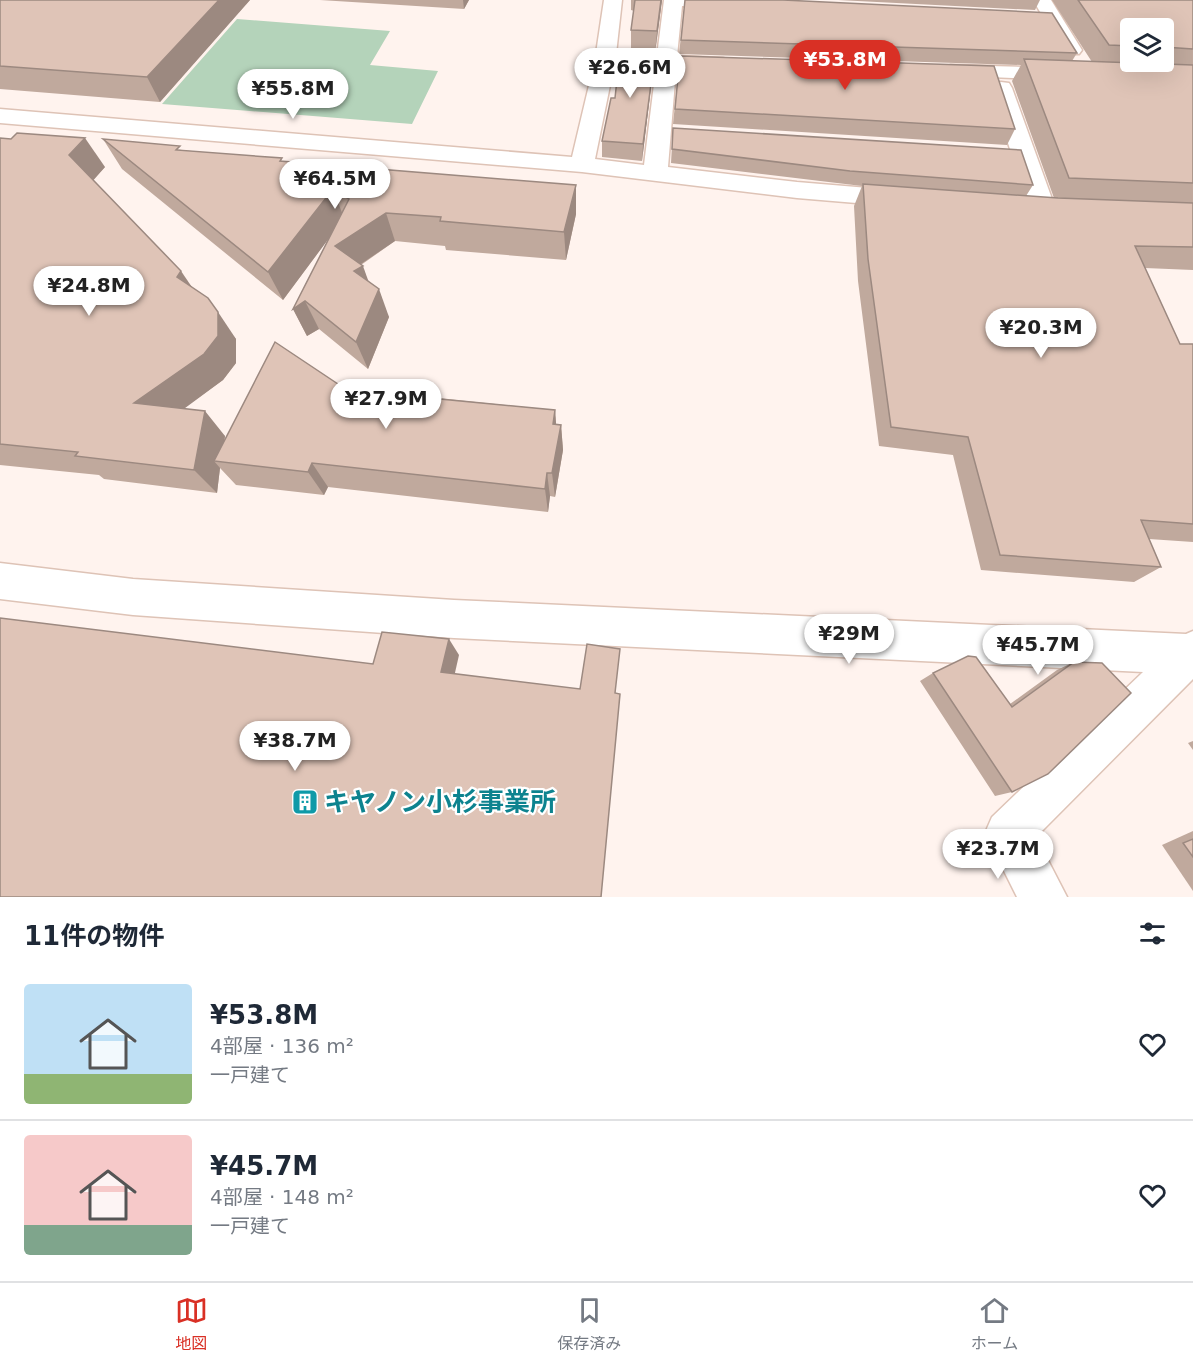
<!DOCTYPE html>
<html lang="ja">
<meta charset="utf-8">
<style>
body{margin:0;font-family:"DejaVu Sans","Noto Sans JP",sans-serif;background:#f6f6f7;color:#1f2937;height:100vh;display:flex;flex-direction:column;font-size:22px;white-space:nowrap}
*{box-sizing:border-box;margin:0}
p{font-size:20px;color:#747a83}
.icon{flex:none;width:33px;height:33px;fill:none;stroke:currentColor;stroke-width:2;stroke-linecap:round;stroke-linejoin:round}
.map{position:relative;height:897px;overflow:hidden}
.details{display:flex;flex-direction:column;background:#fff;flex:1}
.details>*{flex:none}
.buttons{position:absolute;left:1120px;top:18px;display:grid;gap:12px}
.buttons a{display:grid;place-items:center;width:54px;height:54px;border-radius:6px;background:#fff;box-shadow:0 6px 24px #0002;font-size:30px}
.price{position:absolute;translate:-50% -51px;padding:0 14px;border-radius:21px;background:#fff;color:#222;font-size:20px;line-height:39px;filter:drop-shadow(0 2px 3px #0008)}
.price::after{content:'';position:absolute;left:50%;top:36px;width:18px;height:14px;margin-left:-9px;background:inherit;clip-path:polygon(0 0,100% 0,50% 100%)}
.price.current{background:#d93025;color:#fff}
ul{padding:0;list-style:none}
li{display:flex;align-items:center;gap:18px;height:150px;padding:0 24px}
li+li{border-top:2px solid #e0e1e3}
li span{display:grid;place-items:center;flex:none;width:168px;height:120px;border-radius:6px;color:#555}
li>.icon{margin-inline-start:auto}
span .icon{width:72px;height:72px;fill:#fffc;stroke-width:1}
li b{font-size:26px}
h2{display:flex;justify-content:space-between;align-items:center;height:72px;padding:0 24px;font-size:26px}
.tabs{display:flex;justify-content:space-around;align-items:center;height:84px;border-top:2px solid #e0e1e3;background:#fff;font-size:16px;color:#747a83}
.tabs a{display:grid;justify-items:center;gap:3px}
.tabs .current{color:#d93025}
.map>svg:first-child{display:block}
.green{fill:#b4d3ba}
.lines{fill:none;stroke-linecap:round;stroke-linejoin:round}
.street-casing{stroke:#dec3b6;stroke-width:3}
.street{fill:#fff;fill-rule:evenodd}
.wall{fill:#c0a99d;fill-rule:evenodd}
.shaded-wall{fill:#9c8980}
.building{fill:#dfc4b7;stroke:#9c8980;stroke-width:1.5}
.labels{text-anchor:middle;stroke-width:4.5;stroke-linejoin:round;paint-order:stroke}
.near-culture-label{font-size:26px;font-weight:bold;fill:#0d838f;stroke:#fff;text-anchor:start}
</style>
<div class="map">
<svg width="1193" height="897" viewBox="0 0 1193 897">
<rect width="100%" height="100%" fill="#fff3ee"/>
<path class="green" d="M237 19 390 31 370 65 438 71 412 124 162 104Z"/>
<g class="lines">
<defs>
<g id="street">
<path d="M604 0H622L616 54 657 56 664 0H737L739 3 737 7 730 9 682 6 677 56 723 58 730 60 733 64 730 68 723 70 676 69 668 167 797 182 904 191 913 193 917 199 913 205 904 207 797 198 582 172 0 123V109L572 157 595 60ZM614 66 656 68 644 165 595 159Z"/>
<path d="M1033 0H1051L1082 50 1079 54H1065Z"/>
<path d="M951 65 1062 68 1069 70 1073 74 1069 78 1062 80 944 75 941 71 944 67Z"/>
<path d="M1001 82 1009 83 1012 88 1056 210 1052 216 1043 218 1034 216 1030 210 990 88 993 83Z"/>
<path d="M0 563 133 579 454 600 1186 634 1193 631V679L1036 837 1067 897H1017L985 833 992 817 1143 672 454 638 133 615 0 599Z"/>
</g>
</defs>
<use href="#street" class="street-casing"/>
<use href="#street" class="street"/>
</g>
<g class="wall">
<path d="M0 0H250L160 102 0 89Z"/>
<path d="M320 0H469L464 9Z"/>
<path d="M631 0H662L655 53 631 52V30L634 11 631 10Z"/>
<path d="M685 0 1077 53 1072 61 1092 62 1052 0H1193V270L1145 268 1180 344H1193V542L1149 539 1161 567 1134 582 981 570 953 455 879 446 858 281 854 206 862 186 671 163 673 128 1033 185 1026 196 1054 198 1012 81 1021 65 679 54ZM1131 28H1164V62H1131Z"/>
<path d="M838 0H1040L1035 10Z"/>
<path d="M680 56 1015 129 1007 145 673 124Z"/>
<path d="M653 70 642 161 602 157V141L615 98Z"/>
<path d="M0 138 105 167 93 180 193 288 236 339V363L223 380 184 408 225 436 224 442 377 410 433 387 437 398 555 410 556 424 561 425 563 450 555 497 550 496 548 512 328 487 324 495 236 485 220 468 217 493 104 479 99 475 0 465Z"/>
<path d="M103 139 182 150 283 161 576 214 566 260 446 250 445 246 395 241 361 265 368 281 389 317 368 369 319 329 307 336 293 309 329 238 283 300 122 169Z"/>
<path d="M1074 662 1012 792 995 796 920 681 933 673 1010 704 1057 670Z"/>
<path d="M1193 741V750L1188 743Z"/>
<path d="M1193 831V891L1162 845Z"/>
</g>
<g class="shaded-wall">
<path d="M219 0H250L160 102 147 77Z"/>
<path d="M463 0H469L464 9Z"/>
<path d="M661 0H662L655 53 657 31Z"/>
<path d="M655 54 653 70 642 161 643 144Z"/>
<path d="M85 138 105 167 90 184 69 155Z"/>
<path d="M576 185V214L566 260 564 232Z"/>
<path d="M333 189 344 218 283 300 268 272Z"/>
<path d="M386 213 395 241 346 274 335 246Z"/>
<path d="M363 266 373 294 354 271Z"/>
<path d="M181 271 200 299 177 277Z"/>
<path d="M379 289 389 317 368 369 356 342Z"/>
<path d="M305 301 319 329 307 336 293 309Z"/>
<path d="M218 312 236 339V363L223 380 158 428 134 403Z"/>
<path d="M433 387 442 413 430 398Z"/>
<path d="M555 410 557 436 553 424Z"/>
<path d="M205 411 225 436 221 462 214 461 220 468 217 493 194 470Z"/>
<path d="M561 425 563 450 555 497 552 473Z"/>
<path d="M312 463 328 487 324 495 308 472Z"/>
<path d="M547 473 550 496 548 512 545 489Z"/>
<path d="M449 639 459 655 452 686 441 672Z"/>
</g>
<g class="building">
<path d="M0 0H219L147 77 0 66Z"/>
<path d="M635 0H661L657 31 631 30Z"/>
<path d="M685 0H783L1052 13 1077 53 681 40Z"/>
<path d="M1078 0H1193V49L1164 47V28H1131V46L1109 45Z"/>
<path d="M620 52 655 54 643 144 602 141 611 98H615Z"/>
<path d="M680 56 994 66 1015 129 675 109Z"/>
<path d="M1024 59 1193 65V183L1069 178Z"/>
<path d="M673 128 1021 150 1033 185 850 171 672 149Z"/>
<path d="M17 133 85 138 69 155 181 271 177 277 208 298 218 312V336L204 354 134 403 205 411 194 470 75 456 78 452 0 444V138L11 139Z"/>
<path d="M103 139 180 146 176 150 282 158 280 161 576 185 564 232 440 221 441 217 386 213 335 246 363 266 354 271 379 289 356 342 305 301 293 309 349 199 333 189 268 272Z"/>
<path d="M863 184 1058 198 1193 203V247L1135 246 1180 344H1193V524L1141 520 1161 567 1000 555 968 437 891 427 868 259Z"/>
<path d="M275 342 377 410 398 383 433 387 430 398 555 410 553 424 561 425 552 473H547L545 489 312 463 308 472 214 461Z"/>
<path d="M0 618 373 664 382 632 449 639 441 672 580 689 587 644 620 649 615 693 620 694 601 897H0Z"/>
<path d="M968 656 976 657 1012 707 1074 662 1102 663 1131 693 1048 774 1012 792 933 673Z"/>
<path d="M1193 839V857L1183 843Z"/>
</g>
<defs>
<symbol id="building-square" viewBox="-11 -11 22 22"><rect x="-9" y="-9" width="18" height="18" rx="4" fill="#0f9aa8" stroke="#fff"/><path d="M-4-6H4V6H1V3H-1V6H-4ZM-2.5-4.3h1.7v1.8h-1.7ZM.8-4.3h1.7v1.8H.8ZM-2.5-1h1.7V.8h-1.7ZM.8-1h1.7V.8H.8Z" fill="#fff"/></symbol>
</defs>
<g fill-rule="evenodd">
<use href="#building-square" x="290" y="787" width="30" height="30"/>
</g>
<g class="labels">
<g class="near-culture-label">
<text x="324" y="811">キヤノン小杉事業所</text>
</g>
</g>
</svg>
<div class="buttons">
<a><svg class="icon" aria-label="layers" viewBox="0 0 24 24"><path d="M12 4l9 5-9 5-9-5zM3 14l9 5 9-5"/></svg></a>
</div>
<b class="price current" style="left:845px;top:91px">¥53.8M</b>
<b class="price" style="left:630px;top:99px">¥26.6M</b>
<b class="price" style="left:293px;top:120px">¥55.8M</b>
<b class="price" style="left:335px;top:210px">¥64.5M</b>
<b class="price" style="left:89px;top:317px">¥24.8M</b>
<b class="price" style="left:1041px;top:359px">¥20.3M</b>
<b class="price" style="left:386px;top:430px">¥27.9M</b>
<b class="price" style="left:849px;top:665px">¥29M</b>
<b class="price" style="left:1038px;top:676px">¥45.7M</b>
<b class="price" style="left:295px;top:772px">¥38.7M</b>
<b class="price" style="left:998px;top:880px">¥23.7M</b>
</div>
<section class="details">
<h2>11件の物件<svg class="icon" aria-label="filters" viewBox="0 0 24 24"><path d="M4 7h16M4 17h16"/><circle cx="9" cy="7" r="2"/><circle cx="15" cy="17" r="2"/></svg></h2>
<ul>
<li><span style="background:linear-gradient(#bfe0f5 75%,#8fb573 0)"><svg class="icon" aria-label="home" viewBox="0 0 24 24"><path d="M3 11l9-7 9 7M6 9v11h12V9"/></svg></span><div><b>¥53.8M</b><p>4部屋 · 136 m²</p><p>一戸建て</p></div><svg class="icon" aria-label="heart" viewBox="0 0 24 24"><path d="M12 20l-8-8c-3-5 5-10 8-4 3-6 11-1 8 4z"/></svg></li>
<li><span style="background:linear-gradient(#f6c9c9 75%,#7fa58c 0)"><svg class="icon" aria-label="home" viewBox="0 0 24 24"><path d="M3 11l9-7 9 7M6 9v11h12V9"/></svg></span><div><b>¥45.7M</b><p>4部屋 · 148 m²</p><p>一戸建て</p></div><svg class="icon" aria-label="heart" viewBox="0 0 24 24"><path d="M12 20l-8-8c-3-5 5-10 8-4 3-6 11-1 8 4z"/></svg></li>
</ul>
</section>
<nav class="tabs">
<a class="current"><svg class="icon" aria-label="map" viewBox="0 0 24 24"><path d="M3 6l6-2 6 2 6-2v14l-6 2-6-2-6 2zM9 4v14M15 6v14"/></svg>地図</a>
<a><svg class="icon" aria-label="saved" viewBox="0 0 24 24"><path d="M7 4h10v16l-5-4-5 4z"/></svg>保存済み</a>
<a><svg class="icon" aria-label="home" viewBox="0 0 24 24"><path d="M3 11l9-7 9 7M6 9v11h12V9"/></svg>ホーム</a>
</nav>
